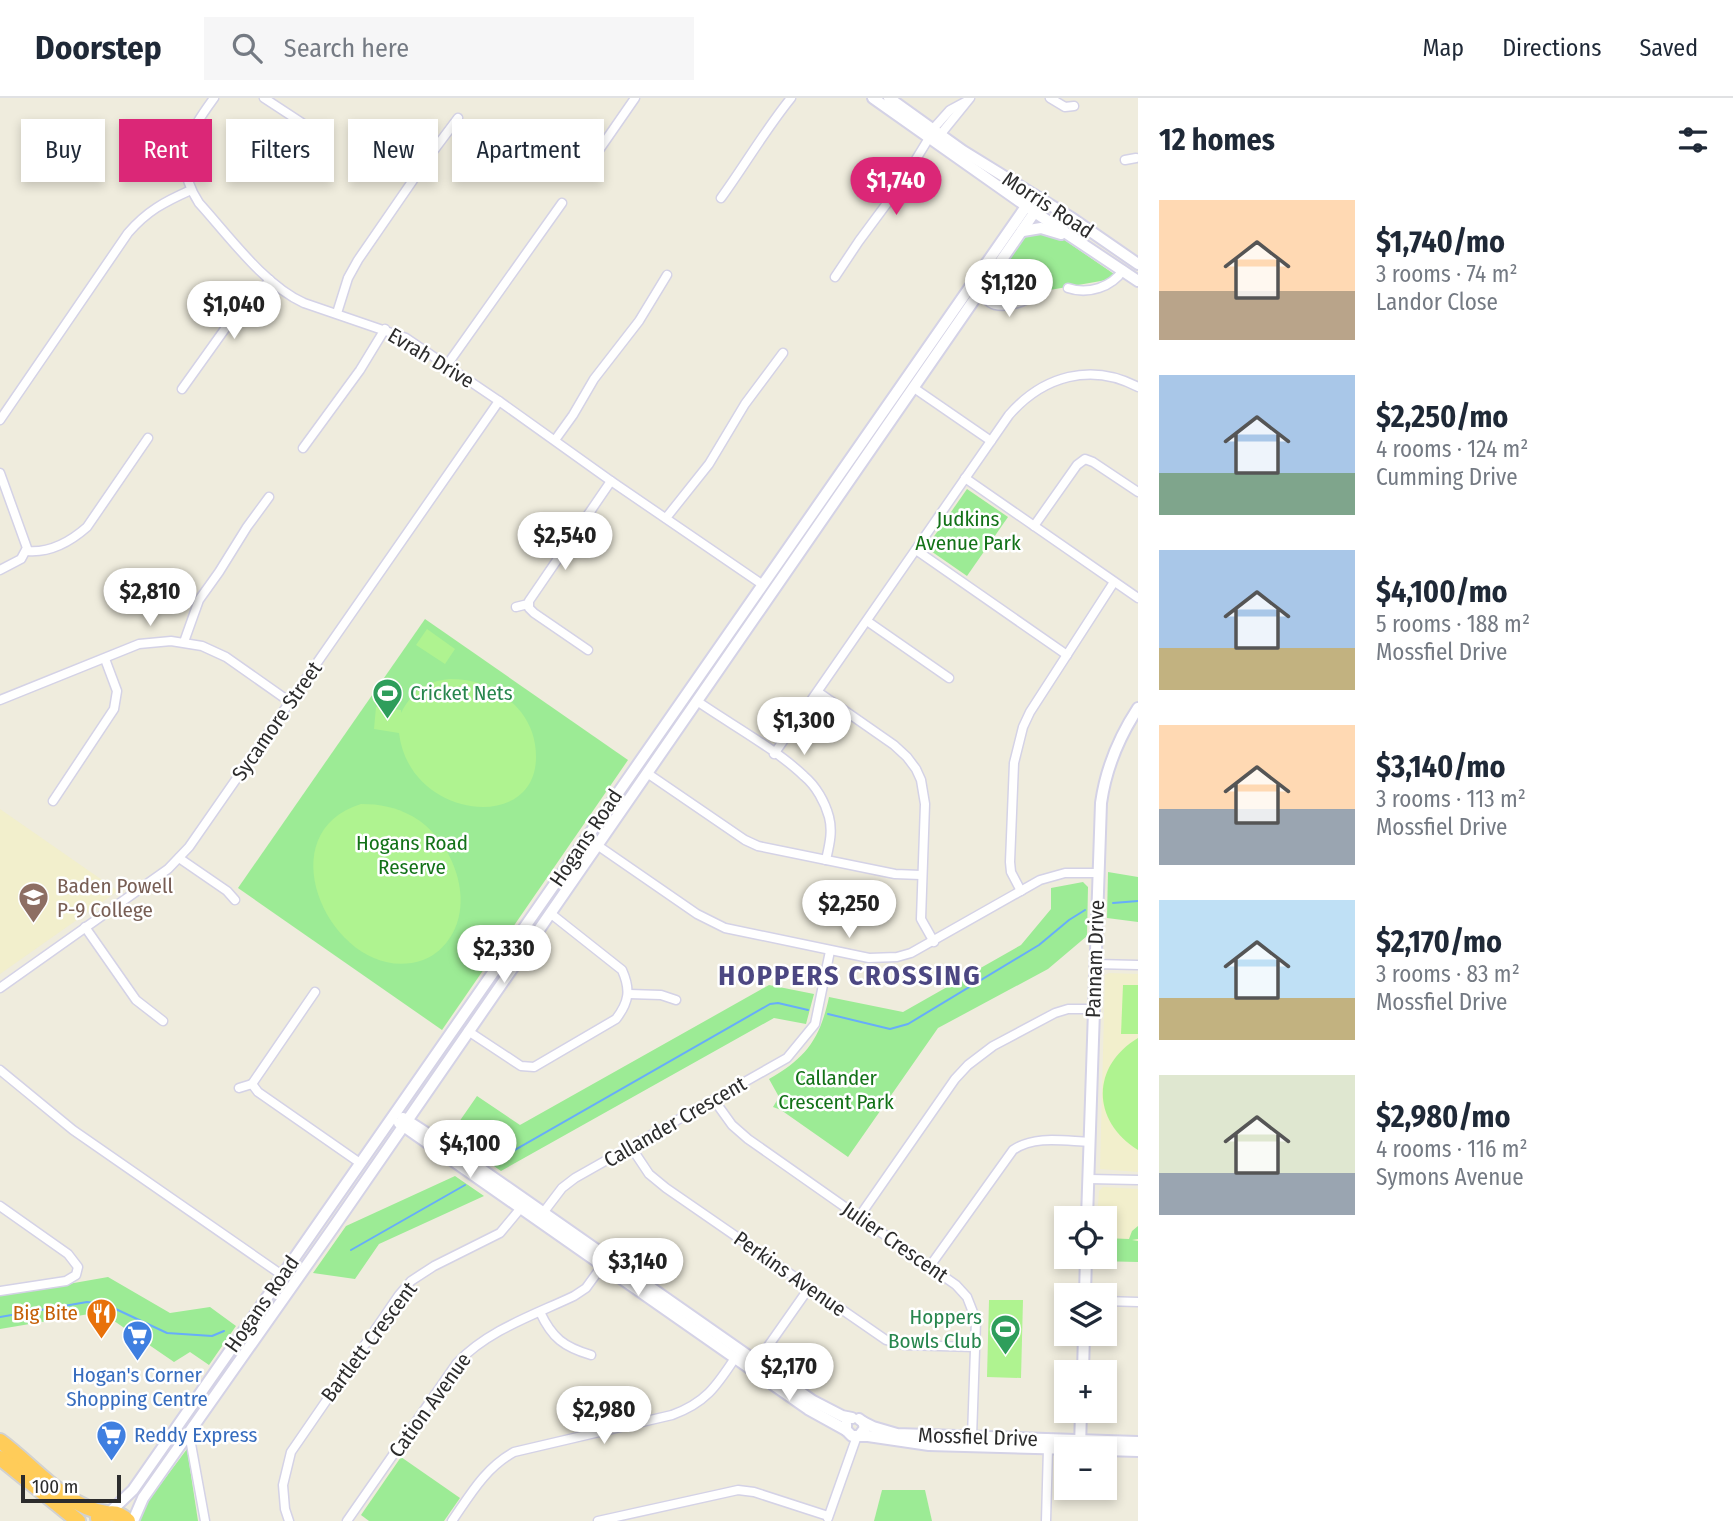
<!DOCTYPE html>
<meta charset="utf-8">
<style>
body{margin:0;font-family:"Fira Sans Condensed",sans-serif;background:#f6f6f7;color:#1f2937;height:100vh;display:flex;flex-direction:column;font-size:26px;white-space:nowrap}
*{box-sizing:border-box;margin:0}
p{font-size:23px;color:#747a83}
.icon{flex:none;width:38px;height:38px;fill:none;stroke:currentColor;stroke-width:2;stroke-linecap:round;stroke-linejoin:round}
.map{position:relative;flex:1;overflow:hidden}
.details{display:flex;flex-direction:column;background:#fff;width:595px}
.details>*{flex:none}
.guide{position:absolute;left:21px;top:21px;width:665px;height:63px;display:flex;gap:14px}
.controls{position:absolute;left:1054px;top:1108px;display:grid;gap:14px}
.controls a{display:grid;place-items:center;width:63px;height:63px;border-radius:0px;background:#fff;box-shadow:0 4px 10px #0003;font-size:35px}
.scale{position:absolute;left:21px;bottom:18px;width:100px;box-sizing:border-box;padding-left:7px;border:4px solid #2c2c2c;border-top:0;font-size:19px;line-height:24px;white-space:nowrap;color:#2c2c2c;-webkit-text-stroke:5px #fff;paint-order:stroke}
.price{position:absolute;translate:-50% -60px;padding:0 16px;border-radius:24px;background:#fff;color:#222;font-size:23px;line-height:46px;filter:drop-shadow(0 2px 4px #0008)}
.price::after{content:'';position:absolute;left:50%;top:42px;width:21px;height:16px;margin-left:-10px;background:inherit;clip-path:polygon(0 0,100% 0,50% 100%)}
.price.current{background:#db2777;color:#fff}
ul{padding:0;list-style:none}
li{display:flex;align-items:center;gap:21px;height:175px;padding:0 21px}
li span{display:grid;place-items:center;flex:none;width:196px;height:140px;border-radius:0px;color:#555}
li>.icon{margin-inline-start:auto}
span .icon{width:84px;height:84px;fill:#fffc;stroke-width:1}
li b{font-size:30px}
h2{display:flex;justify-content:space-between;align-items:center;height:84px;padding:0 21px;font-size:30px}
.chip{padding:0 24px;border-radius:0px;background:#fff;box-shadow:0 4px 10px #0003;font-size:24px;line-height:63px}
.chip.current{background:#db2777;color:#fff}
header{display:flex;align-items:center;gap:42px;box-sizing:border-box;height:98px;padding:0 35px;background:#fff;border-bottom:2px solid #e0e1e3}
header strong{font-size:33px}
nav{display:flex;gap:38px;margin-inline-start:auto;font-size:24px}
.search{width:490px;height:63px;background:#f6f6f7;display:flex;align-items:center;gap:18px;box-sizing:border-box;padding:0 24px;border-radius:0px;color:#747a83;font-size:26px}
main{display:flex;flex:1;min-height:0}
.map>svg:first-child{display:block}
.education{fill:#f2efcc}
.green{fill:#9ceb95}
.pitch{fill:#aff390}
.lines{fill:none;stroke-linecap:round;stroke-linejoin:round}
.stream{stroke:#67adfa;stroke-width:2}
.street-casing{stroke:#d4d2e6;stroke-width:11}
.secondary-casing{stroke:#d4d2e6;stroke-width:14}
.highway-casing{stroke:#d1d1d1;stroke-width:18}
.street{stroke:#fff;stroke-width:8}
.secondary{stroke:#fff;stroke-width:10}
.highway{stroke:#ffcc59;stroke-width:14}
.labels{text-anchor:middle;stroke-width:5;stroke-linejoin:round;paint-order:stroke}
.street-label{font-size:21px;fill:#2c2c2c;stroke:#fff}
.park-label{font-size:21px;fill:#137218;stroke:#fff}
.leisure-label{font-size:21px;fill:#27864d;stroke:#fff;text-anchor:start}
.education-label{font-size:21px;fill:#785e54;stroke:#fff;text-anchor:start}
.food-label{font-size:21px;fill:#c56008;stroke:#fff;text-anchor:end}
.shop-label{font-size:21px;fill:#366cbe;stroke:#fff}
.district-label{font-size:28px;font-weight:bold;letter-spacing:2px;fill:#4c4782;stroke:#fff}
</style>
<header>
<strong>Doorstep</strong>
<div class="search"><svg class="icon" aria-label="search" viewBox="0 0 24 24"><circle cx="10" cy="10" r="6"/><path d="M15 15l6 6"/></svg>Search here</div>
<nav><a>Map</a><a>Directions</a><a>Saved</a></nav>
</header>
<main>
<div class="map">
<svg width="1138" height="1423" viewBox="0 0 1138 1423">
<rect width="100%" height="100%" fill="#efecdd"/>
<g class="education">
<path d="M0 711 118 793 0 876Z"/>
<path d="M1109 875 1138 876V1074L1100 1071 1105 877Z"/>
<path d="M1103 1089 1138 1091V1143L1104 1140V1120H1097L1099 1093Z"/>
</g>
<g class="green">
<path d="M1037 133 1060 139 1114 176 1112 181 993 202 989 191 1026 138Z"/>
<path d="M967 391 1008 419 967 478 928 451V447Z"/>
<path d="M425 521 628 662 442 932 238 790Z"/>
<path d="M1108 774 1138 779V824L1107 820Z"/>
<path d="M1083 784 1088 789 1087 838 1048 871 938 930 848 1059 781 1012 773 1009 779 999 769 981C806 960 820 941 829 899L903 914 1021 847 1051 811V790Z"/>
<path d="M769 887 814 896 806 926 774 920 501 1073 450 1037 477 998 520 1027Z"/>
<path d="M455 1078 484 1098 379 1146 355 1181 313 1175 346 1128Z"/>
<path d="M1138 1128V1141L1132 1142 1138 1143V1164L1096 1163V1159L1104 1158V1140L1129 1141 1132 1133Z"/>
<path d="M108 1179 170 1215 210 1209 236 1228 209 1267 190 1254 174 1264 101 1214 0 1231V1198Z"/>
<path d="M187 1351 198 1423H138L137 1418Z"/>
<path d="M401 1359 460 1400 444 1423H369L361 1417Z"/>
<path d="M882 1392H925L932 1423H874Z"/>
</g>
<g class="pitch">
<path d="M427 531 455 551 445 566 416 547Z"/>
<path d="M450 581C478 581 503 592 521 614 531 627 536 642 536 659 536 736 409 721 399 635L374 631 376 609 401 612V615C412 594 426 583 450 581Z"/>
<path d="M361 706C380 706 395 709 412 718 451 740 475 799 451 838 444 849 436 857 423 862 338 892 260 737 361 706Z"/>
<path d="M1123 887H1138V936H1121Z"/>
<path d="M1138 940V1052C1091 1023 1091 968 1138 940Z"/>
<path d="M989 1202H1023L1021 1280 987 1279Z"/>
</g>
<g class="lines">
<g class="stream">
<path d="M1113 805 1138 803"/>
<path d="M828 916 890 931 908 926 1039 847 1069 822 1085 812"/>
<path d="M492 1065 770 906 778 905 808 912"/>
<path d="M351 1152 465 1087"/>
<path d="M0 1219 87 1204 105 1206 167 1235 212 1238 224 1233"/>
</g>
<defs>
<g id="street">
<path d="M214 0C187 37 172 63 199 105 229 138 264 187 304 205L406 240 499 303 611 383 763 487"/>
<path d="M264 0 322 38"/>
<path d="M1050 0 1065 9 1074 8"/>
<path d="M933 31 950 12 965 4"/>
<path d="M940 37 970 0"/>
<path d="M599 52 635 0"/>
<path d="M1125 62 1136 60"/>
<path d="M721 100C745 67 765 32 791 0"/>
<path d="M835 179 859 143 899 89 929 40"/>
<path d="M1068 190C1088 197 1112 189 1123 172"/>
<path d="M979 196C984 200 989 205 995 207 1006 210 1027 204 1035 195"/>
<path d="M337 215 348 180 358 162 431 56 458 20"/>
<path d="M447 267 562 105"/>
<path d="M914 290 991 343"/>
<path d="M182 291 227 228 270 182"/>
<path d="M0 322 128 135C147 113 164 104 191 92"/>
<path d="M555 342 573 317 594 281 639 223 667 177"/>
<path d="M303 350 360 272 385 231"/>
<path d="M0 375 27 450 21 461 0 472"/>
<path d="M965 380 1138 500"/>
<path d="M666 420 709 366 745 306 783 255"/>
<path d="M1034 428 1077 367 1085 361 1093 364 1138 394"/>
<path d="M916 452 1067 557"/>
<path d="M27 453C49 455 70 444 87 429L148 340"/>
<path d="M516 509 528 506"/>
<path d="M867 523 949 580"/>
<path d="M184 544 199 502 219 474 247 429 269 399"/>
<path d="M588 552 534 515 529 510V503L611 383"/>
<path d="M818 594 894 647 907 659 916 671 921 682 925 706 921 821 934 844"/>
<path d="M0 602 139 546 171 543 202 548 226 559 290 604"/>
<path d="M697 603C730 626 776 651 804 678 816 688 825 704 829 719 833 734 829 748 826 762"/>
<path d="M774 656 1009 317C1043 278 1091 264 1138 289"/>
<path d="M647 675 745 742 758 748 895 776 921 777"/>
<path d="M53 703 114 611 117 593 105 561"/>
<path d="M597 747 697 816 725 830 869 860 897 859 911 855 1040 782 1065 775H1098"/>
<path d="M179 760 227 793 235 802"/>
<path d="M1021 793 1011 774 1010 764 1014 665 1023 629 1030 614 1114 484"/>
<path d="M85 829 136 902 163 923"/>
<path d="M1095 866 1138 867"/>
<path d="M0 890 168 771 189 749 499 303"/>
<path d="M315 894 252 986 258 994 360 1065"/>
<path d="M629 896 661 897 676 902"/>
<path d="M468 933 521 968 534 969 616 921C629 904 631 892 622 872L550 815"/>
<path d="M0 972 73 1032 282 1177"/>
<path d="M239 990 252 986"/>
<path d="M714 1002 732 1027 748 1041 956 1187 967 1199 976 1222 972 1339"/>
<path d="M631 1049 649 1076 666 1090 886 1242 904 1247 975 1249"/>
<path d="M1089 1081 1138 1082"/>
<path d="M0 1108 68 1156 78 1169 76 1177 66 1183 0 1193"/>
<path d="M543 1115 562 1090 575 1080 787 960 815 926 830 853"/>
<path d="M859 1119 955 981 968 967 993 948 1055 915 1068 911H1093"/>
<path d="M930 1168 1013 1052C1035 1037 1064 1043 1089 1044"/>
<path d="M1104 1203 1138 1204"/>
<path d="M540 1214C552 1240 564 1249 591 1257"/>
<path d="M757 1264 809 1190"/>
<path d="M191 1332V1346L205 1423"/>
<path d="M828 1420 857 1338"/>
<path d="M289 1423 285 1411 283 1387 291 1354 399 1197 411 1183 434 1168 500 1135 520 1111"/>
<path d="M347 1423 457 1265C488 1232 534 1217 574 1198L586 1190 602 1168"/>
<path d="M452 1423C470 1397 485 1370 514 1354L672 1317C705 1305 716 1289 735 1260"/>
<path d="M598 1423 738 1392 754 1394 828 1418"/>
<path d="M1046 1423 1048 1350"/>
</g>
<g id="secondary">
<path d="M873 0 1036 115 1138 183"/>
<path d="M889 0 963 53 1073 121 1138 166"/>
<path d="M1023 133 1041 130 1061 136"/>
<path d="M403 1020 471 1064 813 1303 842 1318 852 1320"/>
<path d="M399 1025 808 1311 846 1332"/>
<path d="M1087 1120 1101 705C1106 670 1119 639 1138 610"/>
<path d="M1085 1197 1086 1158"/>
<path d="M1083 1274 1084 1236"/>
<path d="M863 1324 873 1329 897 1336 1138 1344"/>
<path d="M846 1326V1332L852 1338H868L929 1347 1073 1351"/>
<path d="M859 1338 865 1330 863 1324 859 1321"/>
<path d="M1080 1351 1081 1312"/>
<path d="M1104 1352 1138 1353"/>
<path d="M109 1415 133 1392 1034 97"/>
<path d="M133 1423 143 1400 333 1130 1043 102"/>
</g>
<g id="highway">
<path d="M0 1343C33 1367 65 1409 106 1415"/>
<path d="M0 1360 78 1423"/>
<path d="M98 1420C109 1413 119 1414 128 1423"/>
</g>
</defs>
<use href="#street" class="street-casing"/>
<use href="#secondary" class="secondary-casing"/>
<use href="#highway" class="highway-casing"/>
<use href="#street" class="street"/>
<use href="#secondary" class="secondary"/>
<use href="#highway" class="highway"/>
</g>
<defs>
<symbol id="stadium-pin" viewBox="-11 -11 22 30"><path d="M0 17L-7.5 6A9.5 9.5 0 1 1 7.5 6Z" fill="#2e9e5b" stroke="#fff"/><path d="M0-5a6.5 5 0 1 0 0 10a6.5 5 0 1 0 0-10ZM-3.5-1.8h7v3.6h-7Z" fill="#fff"/></symbol>
<symbol id="school-pin" viewBox="-11 -11 22 30"><path d="M0 17L-7.5 6A9.5 9.5 0 1 1 7.5 6Z" fill="#8d6e63" stroke="#fff"/><path d="M0-5L7-2L0 1L-7-2ZM-4 1L0 2.5L4 1V4Q0 6-4 4Z" fill="#fff"/></symbol>
<symbol id="restaurant-pin" viewBox="-11 -11 22 30"><path d="M0 17L-7.5 6A9.5 9.5 0 1 1 7.5 6Z" fill="#e8710a" stroke="#fff"/><path d="M-5-6h1v4h1v-4h1v4h1v-4h1v5L-1.5 .5V6h-2V.5L-5-1ZM5-6V6H3V1.5H1.5Q1.5-4 5-6Z" fill="#fff"/></symbol>
<symbol id="supermarket-pin" viewBox="-11 -11 22 30"><path d="M0 17L-7.5 6A9.5 9.5 0 1 1 7.5 6Z" fill="#3f7fe0" stroke="#fff"/><path d="M-6-5.5h2.5l.6 2H6L4.5 2H-2.5L-4.4-4H-6ZM-1.5 3.2a1.3 1.3 0 1 0 .1 0ZM3 3.2a1.3 1.3 0 1 0 .1 0Z" fill="#fff"/></symbol>
</defs>
<g fill-rule="evenodd">
<use href="#stadium-pin" x="370" y="578" width="35" height="47"/>
<use href="#school-pin" x="16" y="782" width="35" height="47"/>
<use href="#restaurant-pin" x="84" y="1198" width="35" height="47"/>
<use href="#stadium-pin" x="988" y="1214" width="35" height="47"/>
<use href="#supermarket-pin" x="120" y="1220" width="35" height="47"/>
<use href="#supermarket-pin" x="94" y="1320" width="35" height="47"/>
</g>
<g class="labels">
<g class="street-label">
<text transform="translate(1048 107) rotate(33)" y="7">Morris Road</text>
<text transform="translate(431 260) rotate(31)" y="7">Evrah Drive</text>
<text transform="translate(277 623) rotate(-55)" y="7">Sycamore Street</text>
<text transform="translate(586 740) rotate(-56)" y="7">Hogans Road</text>
<text transform="translate(1095 861) rotate(-88)" y="7">Pannam Drive</text>
<text transform="translate(675 1024) rotate(-30)" y="7">Callander Crescent</text>
<text transform="translate(895 1144) rotate(35)" y="7">Julier Crescent</text>
<text transform="translate(790 1176) rotate(35)" y="7">Perkins Avenue</text>
<text transform="translate(262 1206) rotate(-55)" y="7">Hogans Road</text>
<text transform="translate(369 1244) rotate(-53)" y="7">Bartlett Crescent</text>
<text transform="translate(430 1307) rotate(-54)" y="7">Cation Avenue</text>
<text transform="translate(978 1339) rotate(2)" y="7">Mossfiel Drive</text>
</g>
<g class="park-label">
<text x="968" y="428">Judkins<tspan x="968" dy="24">Avenue Park</tspan></text>
<text x="412" y="752">Hogans Road<tspan x="412" dy="24">Reserve</tspan></text>
<text x="836" y="987">Callander<tspan x="836" dy="24">Crescent Park</tspan></text>
</g>
<g class="leisure-label">
<text x="410" y="602">Cricket Nets</text>
<text x="982" y="1226" text-anchor="end">Hoppers<tspan x="982" dy="24">Bowls Club</tspan></text>
</g>
<g class="education-label">
<text x="57" y="795">Baden Powell<tspan x="57" dy="24">P-9 College</tspan></text>
</g>
<g class="food-label">
<text x="78" y="1222">Big Bite</text>
</g>
<g class="shop-label">
<text x="137" y="1284">Hogan's Corner<tspan x="137" dy="24">Shopping Centre</tspan></text>
<text x="134" y="1344" text-anchor="start">Reddy Express</text>
</g>
<g class="district-label">
<text x="850" y="887">HOPPERS CROSSING</text>
</g>
</g>
</svg>
<div class="controls">
<a><svg class="icon" aria-label="locate" viewBox="0 0 24 24"><circle cx="12" cy="12" r="6"/><path d="M12 2v4M12 18v4M2 12h4M18 12h4"/></svg></a>
<a><svg class="icon" aria-label="layers" viewBox="0 0 24 24"><path d="M12 4l9 5-9 5-9-5zM3 14l9 5 9-5"/></svg></a>
<a>+</a>
<a>−</a>
</div>
<div class="scale">100 m</div>
<b class="price current" style="left:896px;top:119px">$1,740</b>
<b class="price" style="left:1009px;top:221px">$1,120</b>
<b class="price" style="left:234px;top:243px">$1,040</b>
<b class="price" style="left:565px;top:474px">$2,540</b>
<b class="price" style="left:150px;top:530px">$2,810</b>
<b class="price" style="left:804px;top:659px">$1,300</b>
<b class="price" style="left:849px;top:842px">$2,250</b>
<b class="price" style="left:504px;top:887px">$2,330</b>
<b class="price" style="left:470px;top:1082px">$4,100</b>
<b class="price" style="left:638px;top:1200px">$3,140</b>
<b class="price" style="left:789px;top:1305px">$2,170</b>
<b class="price" style="left:604px;top:1348px">$2,980</b>
<div class="guide">
<a class="chip">Buy</a>
<a class="chip current">Rent</a>
<a class="chip">Filters</a>
<a class="chip">New</a>
<a class="chip">Apartment</a>
</div>
</div>
<section class="details">
<h2>12 homes<svg class="icon" aria-label="filters" viewBox="0 0 24 24"><path d="M4 7h16M4 17h16"/><circle cx="9" cy="7" r="2"/><circle cx="15" cy="17" r="2"/></svg></h2>
<ul>
<li><span style="background:linear-gradient(#ffd9b3 65%,#b9a48a 0)"><svg class="icon" aria-label="home" viewBox="0 0 24 24"><path d="M3 11l9-7 9 7M6 9v11h12V9"/></svg></span><div><b>$1,740/mo</b><p>3 rooms · 74 m²</p><p>Landor Close</p></div></li>
<li><span style="background:linear-gradient(#a9c7e8 70%,#7fa58c 0)"><svg class="icon" aria-label="home" viewBox="0 0 24 24"><path d="M3 11l9-7 9 7M6 9v11h12V9"/></svg></span><div><b>$2,250/mo</b><p>4 rooms · 124 m²</p><p>Cumming Drive</p></div></li>
<li><span style="background:linear-gradient(#a9c7e8 70%,#c2b280 0)"><svg class="icon" aria-label="home" viewBox="0 0 24 24"><path d="M3 11l9-7 9 7M6 9v11h12V9"/></svg></span><div><b>$4,100/mo</b><p>5 rooms · 188 m²</p><p>Mossfiel Drive</p></div></li>
<li><span style="background:linear-gradient(#ffd9b3 60%,#9aa5b1 0)"><svg class="icon" aria-label="home" viewBox="0 0 24 24"><path d="M3 11l9-7 9 7M6 9v11h12V9"/></svg></span><div><b>$3,140/mo</b><p>3 rooms · 113 m²</p><p>Mossfiel Drive</p></div></li>
<li><span style="background:linear-gradient(#bfe0f5 70%,#c2b280 0)"><svg class="icon" aria-label="home" viewBox="0 0 24 24"><path d="M3 11l9-7 9 7M6 9v11h12V9"/></svg></span><div><b>$2,170/mo</b><p>3 rooms · 83 m²</p><p>Mossfiel Drive</p></div></li>
<li><span style="background:linear-gradient(#dfe7d0 70%,#9aa5b1 0)"><svg class="icon" aria-label="home" viewBox="0 0 24 24"><path d="M3 11l9-7 9 7M6 9v11h12V9"/></svg></span><div><b>$2,980/mo</b><p>4 rooms · 116 m²</p><p>Symons Avenue</p></div></li>
</ul>
</section>
</main>
